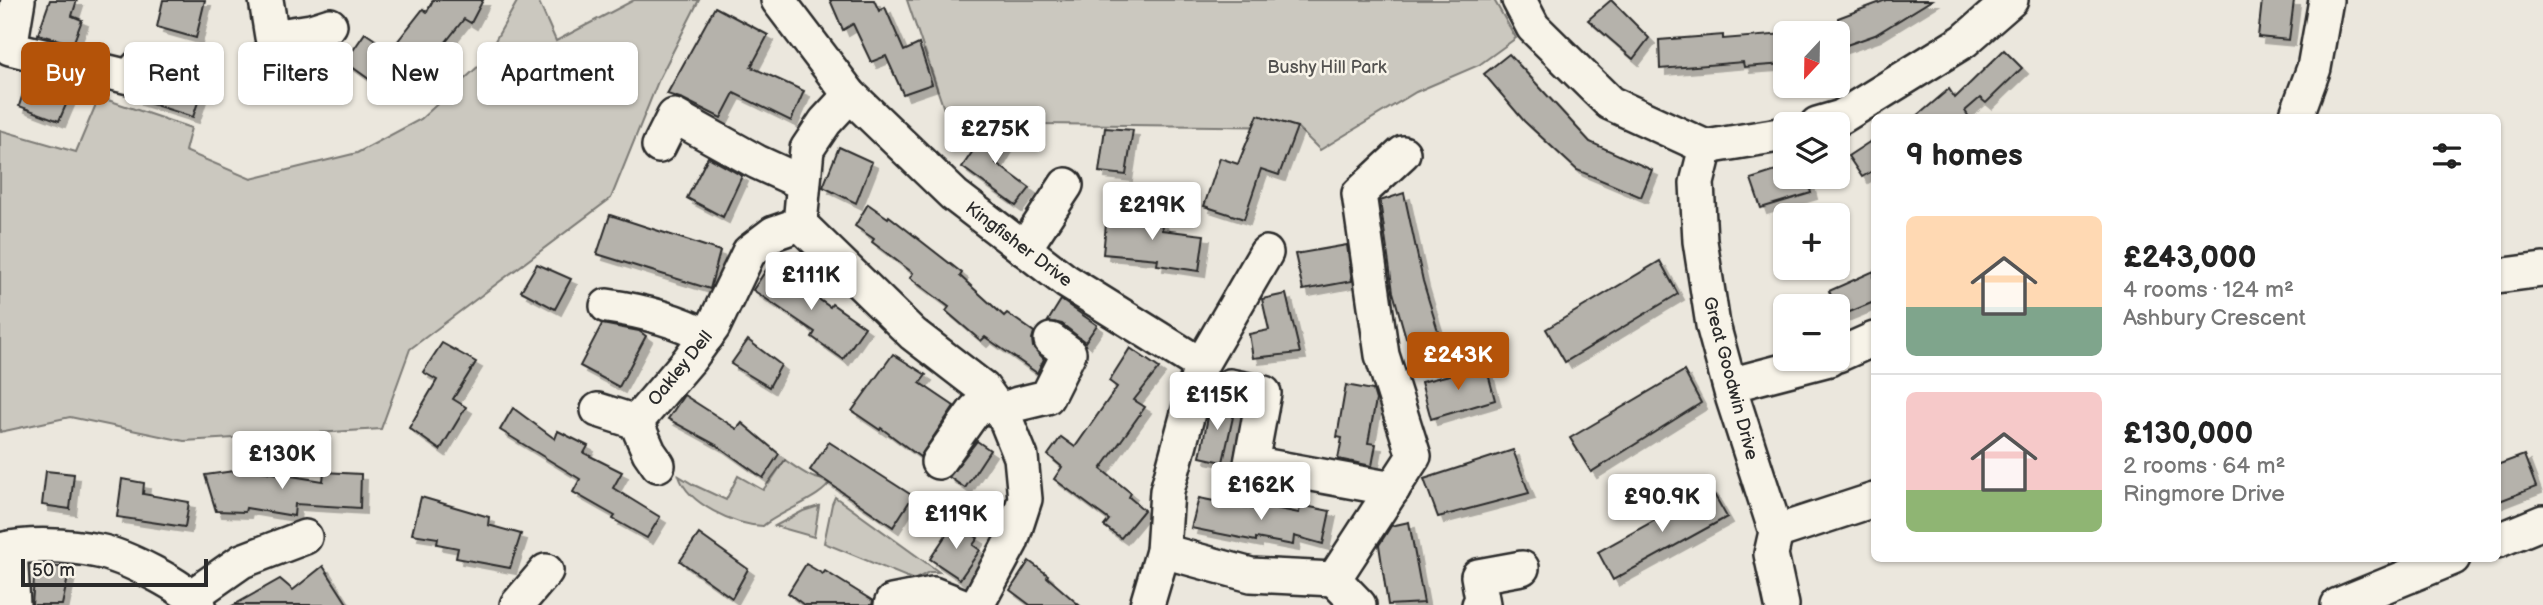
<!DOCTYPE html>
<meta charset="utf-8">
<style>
body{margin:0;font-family:"Balsamiq Sans",sans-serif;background:#f2f2f2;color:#222;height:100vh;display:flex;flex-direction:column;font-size:26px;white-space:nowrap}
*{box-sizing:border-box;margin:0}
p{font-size:23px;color:#767676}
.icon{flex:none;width:38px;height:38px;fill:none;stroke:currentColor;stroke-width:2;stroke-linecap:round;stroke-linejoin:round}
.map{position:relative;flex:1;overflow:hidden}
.drawer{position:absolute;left:1871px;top:114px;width:630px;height:448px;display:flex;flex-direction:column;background:#fff;border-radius:10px;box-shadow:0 2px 5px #0004}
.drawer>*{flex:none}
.hud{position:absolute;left:21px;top:42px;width:665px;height:63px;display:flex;gap:14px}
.needle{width:46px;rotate:202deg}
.controls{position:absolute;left:1773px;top:21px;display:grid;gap:14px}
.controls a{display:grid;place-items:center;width:77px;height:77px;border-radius:10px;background:#fff;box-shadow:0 2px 5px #0004;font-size:35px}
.scale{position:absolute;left:21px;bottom:18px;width:187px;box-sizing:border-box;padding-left:7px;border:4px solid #2b2b2b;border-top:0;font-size:19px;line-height:24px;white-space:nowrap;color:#2b2b2b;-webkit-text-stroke:5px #f7f3e8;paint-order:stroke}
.price{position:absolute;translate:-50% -60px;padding:0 16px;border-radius:7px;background:#fff;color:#222;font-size:23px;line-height:46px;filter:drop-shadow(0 2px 4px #0008)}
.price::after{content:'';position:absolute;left:50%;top:42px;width:21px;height:16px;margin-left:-10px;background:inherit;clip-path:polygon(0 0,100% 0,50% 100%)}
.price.active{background:#b45309;color:#fff}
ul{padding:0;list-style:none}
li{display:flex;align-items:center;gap:21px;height:175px;padding:0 35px}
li+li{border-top:2px solid #e0e0e0}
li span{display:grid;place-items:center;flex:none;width:196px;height:140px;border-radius:10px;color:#555}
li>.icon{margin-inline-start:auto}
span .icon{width:84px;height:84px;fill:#fffc;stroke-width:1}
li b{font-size:30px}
h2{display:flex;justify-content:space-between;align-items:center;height:84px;padding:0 35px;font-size:30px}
.pill{padding:0 24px;border-radius:10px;background:#fff;box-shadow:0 2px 5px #0004;font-size:24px;line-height:63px}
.pill.active{background:#b45309;color:#fff}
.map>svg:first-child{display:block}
.green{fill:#cbc8bf;stroke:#7b7a75;stroke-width:2}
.building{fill:#b5b2ab;stroke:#2b2b2b;stroke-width:2;filter:url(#shadow)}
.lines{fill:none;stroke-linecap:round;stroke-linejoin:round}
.minor-casing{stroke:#2b2b2b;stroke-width:38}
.minor{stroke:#f7f3e8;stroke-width:33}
.labels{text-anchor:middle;stroke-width:5;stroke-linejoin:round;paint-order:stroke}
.park-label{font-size:18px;fill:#535250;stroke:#f7f3e8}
.street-label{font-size:18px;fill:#2b2b2b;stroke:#f7f3e8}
</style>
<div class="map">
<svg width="2543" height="605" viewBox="0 0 2543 605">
<defs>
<filter id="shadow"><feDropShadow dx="6" dy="6" stdDeviation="0" flood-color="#0004"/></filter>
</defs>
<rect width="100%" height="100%" fill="#ebe7dd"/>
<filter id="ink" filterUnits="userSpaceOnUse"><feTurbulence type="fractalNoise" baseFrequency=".0143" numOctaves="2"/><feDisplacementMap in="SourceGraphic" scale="14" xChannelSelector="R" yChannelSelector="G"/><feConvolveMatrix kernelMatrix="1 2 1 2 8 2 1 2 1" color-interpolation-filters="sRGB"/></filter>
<g filter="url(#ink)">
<g class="green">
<path d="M518 0H538L556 41 634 0H699L659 79 611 198 410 349 381 429 184 441 70 417 0 432V130L76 152 99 97 191 128 185 151 251 179 357 153 421 119 483 62Z"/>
<path d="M907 0H1494L1516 38 1479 65 1416 92 1320 150 1297 127 1041 124 946 115Z"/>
<path d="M785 460C800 470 812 481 831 480 825 497 781 511 763 526 734 525 688 504 679 476L694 485 726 500 738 476 763 490Z"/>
<path d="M835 497 939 572H929L914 580 824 543 832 504Z"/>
<path d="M819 506 814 537 775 526 803 511Z"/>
</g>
<g class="building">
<path d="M50 0H77L72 16 82 20 73 44 38 34Z"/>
<path d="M163 0H205L196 38 157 27Z"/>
<path d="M433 0H483L471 23 464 19 426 67 397 42 423 9 427 12Z"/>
<path d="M830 0H874L879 11 885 7 904 51 919 44 932 84 903 94 886 56 871 62 853 24 843 30Z"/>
<path d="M1611 0 1649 38 1633 59 1588 20Z"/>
<path d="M1886 0H1932L1875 35 1838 48V18Z"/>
<path d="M2262 0H2294L2289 40 2258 37Z"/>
<path d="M715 7 768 35 751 67 804 91 791 121 734 93 721 118 683 99 667 94Z"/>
<path d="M365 33 405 60 383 89 345 62Z"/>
<path d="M1785 34V64L1744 67 1743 62 1660 69 1659 40 1723 35V39Z"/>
<path d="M2004 50 2022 68 1986 103 1980 98 1965 111 1969 117H1916L1949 89 1955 98Z"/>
<path d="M1509 54 1590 142 1652 170 1641 197 1577 170 1524 121 1484 74Z"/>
<path d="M158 68 204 84 193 117 136 99 138 94 153 79Z"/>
<path d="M28 78 71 93 59 121 19 106Z"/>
<path d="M1258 115 1297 127 1279 175 1261 169 1244 219 1204 206 1220 158 1238 164Z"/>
<path d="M992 123 1012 136 996 163 1030 188 1016 206 962 167Z"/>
<path d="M1105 128 1133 130 1126 175 1099 172Z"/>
<path d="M1874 139V170L1862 177 1848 156Z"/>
<path d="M839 147 872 162 856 203 823 187Z"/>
<path d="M708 157 742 176 723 217 687 198Z"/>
<path d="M1785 168V177H1807L1811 193 1761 208 1751 179Z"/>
<path d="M1404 193 1423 281 1438 331 1406 338 1393 292 1380 201Z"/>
<path d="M868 204 888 218 889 216 962 273 960 276 1004 316 1007 313 1034 332 1032 339 1033 347 1044 359 1037 373 985 337 981 341 946 311 949 307 910 278 913 273 872 242 874 239 855 226Z"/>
<path d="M1107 214 1161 219 1162 230 1204 235 1199 271 1157 265 1158 259 1103 254Z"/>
<path d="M610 215 720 251 710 289 597 254Z"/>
<path d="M1347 245 1352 281 1303 290 1295 254Z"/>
<path d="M1660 261 1678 294 1565 362 1546 329Z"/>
<path d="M537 264 571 279 555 309 521 291Z"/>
<path d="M768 267 777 270 830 307 832 304 865 327 843 359 812 337 815 332 753 290Z"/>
<path d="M1874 271V302L1840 316 1829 291Z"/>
<path d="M1286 294 1300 353 1253 358 1249 334 1269 330 1262 299Z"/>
<path d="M1061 300 1097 325 1085 342 1062 324 1048 321Z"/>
<path d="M602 324 639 331 646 336 619 387 580 366Z"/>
<path d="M748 340 781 365 769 387 731 364Z"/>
<path d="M442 343 476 362 453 399 466 407 440 450 409 428 437 380 423 372Z"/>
<path d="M1130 348 1159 368 1134 400 1145 407 1101 469 1131 493 1129 497 1144 510 1121 538 1104 526 1109 520 1054 479 1062 467 1048 455 1061 437 1075 447 1117 387 1109 381Z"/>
<path d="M893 354 926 375 920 383 954 406 920 457 881 428 880 430 852 411Z"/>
<path d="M1486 366 1495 400 1431 419 1421 382Z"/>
<path d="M1684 371 1701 403 1591 472 1570 438Z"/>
<path d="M1346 385 1373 390 1376 400 1368 443 1376 444 1372 466 1338 459 1342 438 1337 437Z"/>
<path d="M684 395 737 429 742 423 779 454 763 478 718 446 668 419Z"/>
<path d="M1211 402 1235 408 1223 462 1200 457Z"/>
<path d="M513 408 555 439 558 431 588 446 584 453 622 472 613 488 660 517 647 538 613 519 615 516 573 492 580 479 500 430Z"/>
<path d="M977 441 990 450 965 488 949 477Z"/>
<path d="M829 442 913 496 893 527 810 470Z"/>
<path d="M1513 450 1529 493 1438 517 1424 479Z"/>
<path d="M2524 455 2536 487 2497 502V465Z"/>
<path d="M248 469 323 481 324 472 361 474 360 508 295 504 294 516 246 508 245 512 216 511 205 475Z"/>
<path d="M46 471 74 474 70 509 42 505Z"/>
<path d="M122 479 144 483 143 494 189 502 185 527 117 517Z"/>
<path d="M1711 489 1727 517 1613 580 1598 552Z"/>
<path d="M421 497 489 517 488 525 521 534 510 568 456 558 458 548 437 544 438 538 412 534Z"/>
<path d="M1199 498 1264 511 1265 506 1299 513 1300 505 1330 511 1323 544 1294 536 1293 545 1256 538V541L1191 528Z"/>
<path d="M1409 522 1424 603 1388 605 1379 545 1391 526Z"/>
<path d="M954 523 978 538 973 545 980 550 960 579 930 559Z"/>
<path d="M699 534 748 569 732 598 680 561Z"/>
<path d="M1029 561 1048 575 1047 577 1079 605H1030L1010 590Z"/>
<path d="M806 564 823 574 825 571 873 601 872 605H804L788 593Z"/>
<path d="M35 565 70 568 62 605H32Z"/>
<path d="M323 566 348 605H234L280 579 293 590Z"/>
</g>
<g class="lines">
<defs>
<g id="minor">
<path d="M18 0 10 48 129 77 139 66"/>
<path d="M266 0 272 37 311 31 330 25"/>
<path d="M778 0 850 95 954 195 1066 281 1201 365"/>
<path d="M1519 0 1533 27 1610 103 1706 147 1785 134"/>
<path d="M850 95 825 122 807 149 800 224 913 334 983 388 1006 420 1021 457 1025 499 1011 542 977 605"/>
<path d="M2296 117 2314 68 2326 0"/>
<path d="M1817 124 1841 117 1964 41 2011 0"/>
<path d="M659 146 674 116 757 162 803 183"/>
<path d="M1706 147 1697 183 1700 241 1713 325 1733 399 1776 532 1771 554 1782 605"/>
<path d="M1024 249 1066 185"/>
<path d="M2497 276 2543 270"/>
<path d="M607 306C643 311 675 319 707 336"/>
<path d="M1838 355 1874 339"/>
<path d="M1730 385 1829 359"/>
<path d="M1230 386 1264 393 1251 463 1393 489"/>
<path d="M598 410 636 422 649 452 658 465"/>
<path d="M999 411 1018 404 1047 397 1069 353 1051 340"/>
<path d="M636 422 689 360 713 327 749 252 774 233 800 224"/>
<path d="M938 462 975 410 990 400"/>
<path d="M1776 532 1874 500"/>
<path d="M2497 541 2543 522"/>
<path d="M10 548 13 605"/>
<path d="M0 550C29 543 69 545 98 551 124 556 183 585 199 605"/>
<path d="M1163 551 1251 575 1334 579"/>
<path d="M1334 579 1414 456 1382 355 1359 194 1403 153"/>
<path d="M1334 579 1359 605"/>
<path d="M192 596 242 561 305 537"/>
<path d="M517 605 546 571"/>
<path d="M891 605 892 602 933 594 961 605"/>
<path d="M1147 605 1163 551 1167 491 1201 365 1266 253"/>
<path d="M1479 605 1483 604 1478 576 1522 568"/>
<path d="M2338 605 2453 558"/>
</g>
</defs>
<use href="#minor" class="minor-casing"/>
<use href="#minor" class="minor"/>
</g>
</g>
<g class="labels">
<g class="park-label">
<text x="1327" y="73">Bushy Hill Park</text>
</g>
<g class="street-label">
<text transform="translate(1019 244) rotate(37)" y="6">Kingfisher Drive</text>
<text transform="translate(680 368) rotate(-51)" y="6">Oakley Dell</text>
<text transform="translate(1731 378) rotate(75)" y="6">Great Goodwin Drive</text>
</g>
</g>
</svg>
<div class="controls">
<a><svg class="needle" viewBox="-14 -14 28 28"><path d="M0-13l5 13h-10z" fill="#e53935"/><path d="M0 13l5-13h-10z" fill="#767676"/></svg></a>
<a><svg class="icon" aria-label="layers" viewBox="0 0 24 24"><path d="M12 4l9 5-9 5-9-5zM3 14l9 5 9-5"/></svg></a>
<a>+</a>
<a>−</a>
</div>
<div class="scale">50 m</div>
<b class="price" style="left:995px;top:166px">£275K</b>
<b class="price" style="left:1152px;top:242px">£219K</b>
<b class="price" style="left:811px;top:312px">£111K</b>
<b class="price active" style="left:1458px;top:392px">£243K</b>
<b class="price" style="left:1217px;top:432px">£115K</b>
<b class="price" style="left:282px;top:491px">£130K</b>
<b class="price" style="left:1261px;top:522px">£162K</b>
<b class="price" style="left:1662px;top:534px">£90.9K</b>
<b class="price" style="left:956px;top:551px">£119K</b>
<div class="hud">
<a class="pill active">Buy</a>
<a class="pill">Rent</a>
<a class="pill">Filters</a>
<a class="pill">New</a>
<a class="pill">Apartment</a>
</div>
<section class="drawer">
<h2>9 homes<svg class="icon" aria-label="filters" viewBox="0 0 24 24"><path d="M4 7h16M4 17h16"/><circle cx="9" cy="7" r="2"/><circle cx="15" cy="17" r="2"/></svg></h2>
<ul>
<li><span style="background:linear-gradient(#ffd9b3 65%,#7fa58c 0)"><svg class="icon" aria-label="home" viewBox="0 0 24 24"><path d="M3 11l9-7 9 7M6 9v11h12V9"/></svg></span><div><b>£243,000</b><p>4 rooms · 124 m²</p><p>Ashbury Crescent</p></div></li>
<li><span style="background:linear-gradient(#f6c9c9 70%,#8fb573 0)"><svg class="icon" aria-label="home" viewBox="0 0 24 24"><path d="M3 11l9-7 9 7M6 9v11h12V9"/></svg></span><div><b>£130,000</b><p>2 rooms · 64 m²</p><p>Ringmore Drive</p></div></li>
</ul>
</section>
</div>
